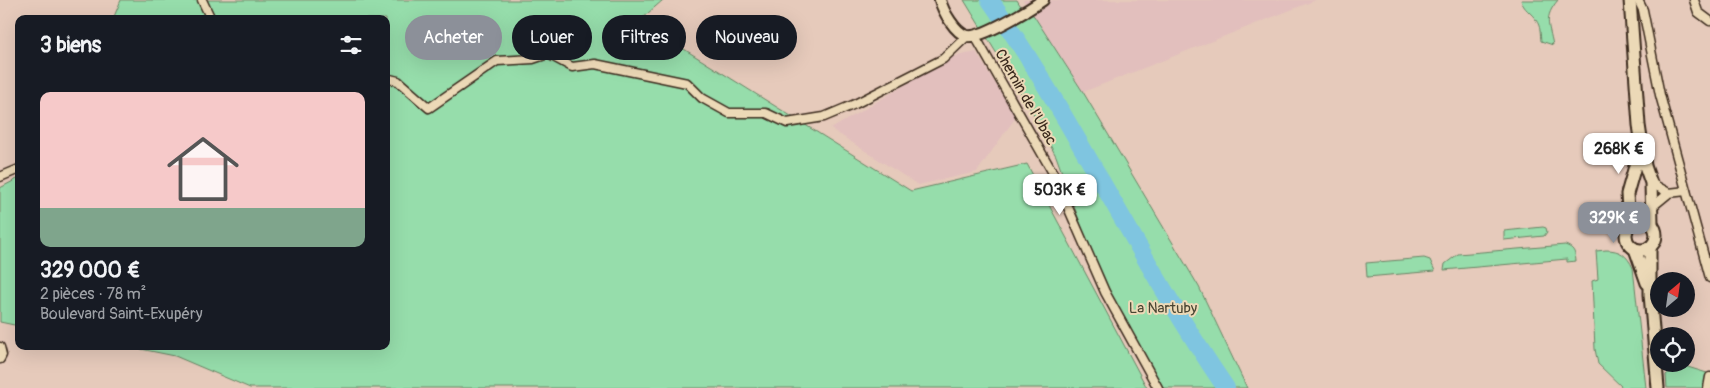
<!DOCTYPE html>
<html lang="fr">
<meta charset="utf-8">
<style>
body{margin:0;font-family:Pangolin,sans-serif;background:#242831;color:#f1f3f6;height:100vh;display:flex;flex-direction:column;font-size:19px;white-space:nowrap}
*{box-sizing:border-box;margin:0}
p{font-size:16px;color:#9ea1a6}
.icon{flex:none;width:28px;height:28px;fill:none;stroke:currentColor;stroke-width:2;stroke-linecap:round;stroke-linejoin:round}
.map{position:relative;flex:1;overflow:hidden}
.panel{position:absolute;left:15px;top:15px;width:375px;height:335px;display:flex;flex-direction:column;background:#171b24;border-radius:10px;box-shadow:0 5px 20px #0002}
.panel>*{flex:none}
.banner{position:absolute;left:405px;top:15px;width:475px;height:45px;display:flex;gap:10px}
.needle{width:32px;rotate:29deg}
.fabs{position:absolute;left:1650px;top:272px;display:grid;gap:10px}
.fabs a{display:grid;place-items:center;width:45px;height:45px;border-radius:50%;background:#171b24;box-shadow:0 5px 20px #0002;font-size:25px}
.price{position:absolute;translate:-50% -42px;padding:0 11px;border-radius:10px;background:#fff;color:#222;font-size:16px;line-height:32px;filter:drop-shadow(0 1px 2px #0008)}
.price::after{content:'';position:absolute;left:50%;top:30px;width:15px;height:11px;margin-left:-8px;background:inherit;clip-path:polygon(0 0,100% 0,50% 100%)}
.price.current{background:#8c9099;color:#fff}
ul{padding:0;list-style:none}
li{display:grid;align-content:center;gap:10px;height:265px;padding:0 25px}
li span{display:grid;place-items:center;height:155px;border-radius:10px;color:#555}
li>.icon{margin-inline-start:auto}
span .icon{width:90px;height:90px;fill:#fffc;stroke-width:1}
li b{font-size:21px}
h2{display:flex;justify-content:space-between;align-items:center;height:60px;padding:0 25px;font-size:21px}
.tag{padding:0 18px;border-radius:22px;background:#171b24;box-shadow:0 5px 20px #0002;font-size:18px;line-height:45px}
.tag.current{background:#8c9099;color:#fff}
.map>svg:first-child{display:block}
.built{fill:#e2bfbd}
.green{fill:#96ddab;stroke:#688464}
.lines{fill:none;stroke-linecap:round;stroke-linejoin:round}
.river{stroke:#7fc5e0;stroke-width:18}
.minor-casing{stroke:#3b2a1e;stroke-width:11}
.tertiary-casing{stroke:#3b2a1e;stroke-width:14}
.secondary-casing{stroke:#3b2a1e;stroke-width:15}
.minor{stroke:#ecd9b7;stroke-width:8}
.tertiary{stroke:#ecd9b7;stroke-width:10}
.secondary{stroke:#ecd9b7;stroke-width:11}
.labels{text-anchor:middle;stroke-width:4;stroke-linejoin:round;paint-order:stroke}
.street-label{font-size:15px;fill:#3b2a1e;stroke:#ecd9b7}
.park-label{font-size:15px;fill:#494533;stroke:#ecd9b7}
</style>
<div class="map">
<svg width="1710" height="388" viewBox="0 0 1710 388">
<rect width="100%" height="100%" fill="#e6cabb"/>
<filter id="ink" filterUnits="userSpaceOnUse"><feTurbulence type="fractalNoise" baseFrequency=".02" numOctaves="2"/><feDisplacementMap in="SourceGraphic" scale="10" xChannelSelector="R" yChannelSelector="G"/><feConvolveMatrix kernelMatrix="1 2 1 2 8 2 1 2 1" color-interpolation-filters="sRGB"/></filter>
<g filter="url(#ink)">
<g class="built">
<path d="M1023 0H1316L1083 92Z"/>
<path d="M976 52 1016 117 977 172 918 185 831 129 952 57Z"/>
</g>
<g class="green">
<path d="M121 0H663L639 21 911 191 1027 164 1147 388H250L175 356 126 346H386V19H113Z"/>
<path d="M964 0H1017L1020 5 1034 16 1083 92 1199 287 1247 388H1158L1105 292 1056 156 1030 108Z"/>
<path d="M1521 0H1558C1543 18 1549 24 1553 45L1541 41C1540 33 1541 27 1536 20 1532 13 1523 9 1521 0Z"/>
<path d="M19 178V326L0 322V188Z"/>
<path d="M1543 227 1546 228 1547 232 1544 236 1504 240V231Z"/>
<path d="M1565 245C1574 248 1575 252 1576 261L1567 262V259L1444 270 1445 264 1458 254Z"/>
<path d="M1606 250C1620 250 1627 255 1633 268L1646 388H1623L1598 364 1595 349 1592 281 1598 279 1596 251Z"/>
<path d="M1424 258 1430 260 1435 271 1367 277 1366 263Z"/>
<path d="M1678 364 1707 373 1704 388H1667L1666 375Z"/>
</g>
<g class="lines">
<path class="river" d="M990 0C1077 124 1140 263 1226 388"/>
<defs>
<g id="minor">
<path d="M202 0 211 19"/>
<path d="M1638 0 1643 10 1660 95 1710 278"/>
<path d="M1694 0 1698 12 1710 21"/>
<path d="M975 36 1053 173 1105 292 1158 388"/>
<path d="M386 78 398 81 429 108 497 61 533 59 548 54 572 67 595 64 687 83 702 98 729 113H766L787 123 824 117 855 104 943 59 967 36"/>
<path d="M0 177 19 169"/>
<path d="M1651 183 1669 193"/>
<path d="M1652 207 1669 193 1686 191"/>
<path d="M0 347 2 355 0 359"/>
<path d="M1708 388 1710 377"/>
</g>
<path id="tertiary" d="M940 0C943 11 955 33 967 36 981 39 1030 9 1043 0"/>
<g id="secondary">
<path d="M1630 0 1639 125 1645 166 1651 183 1652 224"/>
<circle cx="1641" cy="235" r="15"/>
<path d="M1629 226 1627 194 1635 166 1637 146"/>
<path d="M1650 247V294L1658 388"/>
<path d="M1635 249 1647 283"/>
</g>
</defs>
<use href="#minor" class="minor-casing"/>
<use href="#tertiary" class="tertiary-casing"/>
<use href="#secondary" class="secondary-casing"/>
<use href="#minor" class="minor"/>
<use href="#tertiary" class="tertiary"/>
<use href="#secondary" class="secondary"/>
</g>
</g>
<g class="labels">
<g class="street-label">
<text transform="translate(1026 97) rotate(60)" y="5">Chemin de l'Ubac</text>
</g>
<g class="park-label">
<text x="1163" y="313">La Nartuby</text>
</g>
</g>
</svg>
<div class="fabs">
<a><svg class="needle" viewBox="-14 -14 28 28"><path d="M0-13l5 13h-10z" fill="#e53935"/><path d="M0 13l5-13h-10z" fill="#9ea1a6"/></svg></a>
<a><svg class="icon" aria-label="locate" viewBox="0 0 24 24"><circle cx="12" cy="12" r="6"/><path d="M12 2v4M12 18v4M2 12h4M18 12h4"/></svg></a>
</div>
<b class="price" style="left:1619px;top:175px">268K €</b>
<b class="price" style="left:1060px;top:216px">503K €</b>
<b class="price current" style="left:1614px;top:244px">329K €</b>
<div class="banner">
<a class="tag current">Acheter</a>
<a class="tag">Louer</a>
<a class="tag">Filtres</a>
<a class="tag">Nouveau</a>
</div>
<section class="panel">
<h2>3 biens<svg class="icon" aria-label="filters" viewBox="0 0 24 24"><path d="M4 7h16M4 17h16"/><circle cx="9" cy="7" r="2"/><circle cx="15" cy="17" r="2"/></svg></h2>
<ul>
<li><span style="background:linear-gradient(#f6c9c9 75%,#7fa58c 0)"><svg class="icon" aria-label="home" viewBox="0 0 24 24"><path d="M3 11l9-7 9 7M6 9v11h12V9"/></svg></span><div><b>329 000 €</b><p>2 pièces · 78 m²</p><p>Boulevard Saint-Exupéry</p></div></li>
</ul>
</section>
</div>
